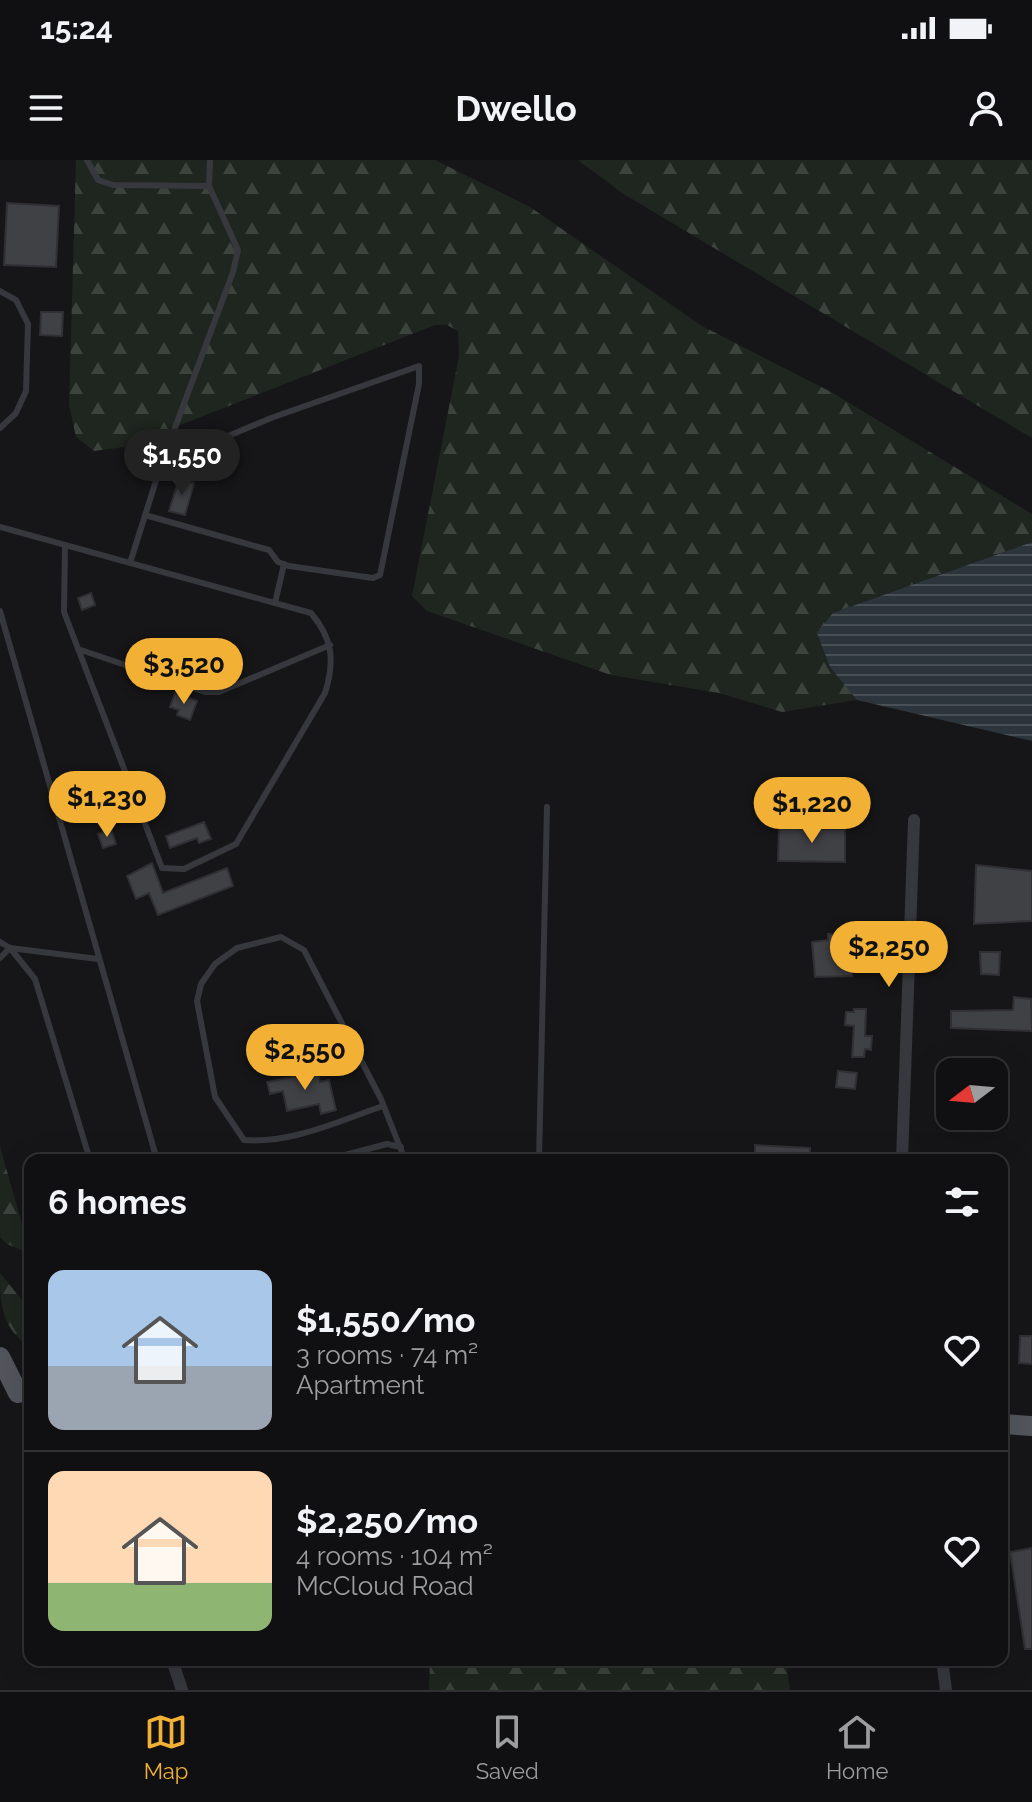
<!DOCTYPE html>
<meta charset="utf-8">
<style>
body{margin:0;font-family:Raleway,sans-serif;background:#1e1e20;color:#f1f3f6;height:100vh;display:flex;flex-direction:column;font-size:30px;white-space:nowrap}
*{box-sizing:border-box;margin:0}
p{font-size:26px;color:#9c9d9f}
.icon{flex:none;width:44px;height:44px;fill:none;stroke:currentColor;stroke-width:2;stroke-linecap:round;stroke-linejoin:round}
.map{position:relative;flex:1;overflow:hidden}
.drawer{position:absolute;left:24px;top:994px;width:984px;height:512px;display:flex;flex-direction:column;background:#101012;border-radius:16px;box-shadow:0 8px 32px #0002,0 0 0 2px #303032}
.drawer>*{flex:none}
.needle{width:52px;rotate:254deg}
.controls{position:absolute;left:936px;top:898px;display:grid;gap:16px}
.controls a{display:grid;place-items:center;width:72px;height:72px;border-radius:16px;background:#101012;box-shadow:0 8px 32px #0002,0 0 0 2px #303032;font-size:40px}
.price{position:absolute;translate:-50% -68px;padding:0 18px;border-radius:28px;background:#f2b134;color:#111;font-size:26px;line-height:52px;filter:drop-shadow(0 2px 4px #0008)}
.price::after{content:'';position:absolute;left:50%;top:48px;width:24px;height:18px;margin-left:-12px;background:inherit;clip-path:polygon(0 0,100% 0,50% 100%)}
.price.selected{background:#222;color:#fff}
ul{padding:0;list-style:none}
li{display:flex;align-items:center;gap:24px;height:200px;padding:0 24px}
li+li{border-top:2px solid #303032}
li span{display:grid;place-items:center;flex:none;width:224px;height:160px;border-radius:16px;color:#555}
li>.icon{margin-inline-start:auto}
span .icon{width:96px;height:96px;fill:#fffc;stroke-width:1}
li b{font-size:34px}
h2{display:flex;justify-content:space-between;align-items:center;height:96px;padding:0 24px;font-size:34px}
.status{display:flex;justify-content:space-between;align-items:center;height:56px;padding:0 40px;background:#101012;direction:ltr}
.status svg{height:22px;fill:currentColor}
header{display:flex;justify-content:space-between;align-items:center;height:104px;padding:0 24px;background:#101012;font-size:36px;font-weight:700}
.dock{display:flex;justify-content:space-around;align-items:center;height:112px;border-top:2px solid #303032;background:#101012;font-size:22px;color:#9c9d9f}
.dock a{display:grid;justify-items:center;gap:4px}
.dock .selected{color:#f2b134}
.map>svg:first-child{display:block}
.forest{fill:url(#forest-firs)}
.water{fill:url(#water-rules)}
.building{fill:#404145;stroke:#303034;stroke-width:2}
.lines{fill:none;stroke-linecap:round;stroke-linejoin:round}
.lane{stroke:#37383d;stroke-width:6}
.street{stroke:#37383d;stroke-width:12}
.primary{stroke:#53555c;stroke-width:20}
</style>
<div class="status"><b>15:24</b><svg viewBox="0 0 49 12"><path d="M0 12V9h3v3zM5 12V6h3v6zM10 12V3h3v9zM15 12V0h3v12zM26 1h20v11H26zM47 4h2v5h-2z"/></svg></div>
<header><svg class="icon" aria-label="menu" viewBox="0 0 24 24"><path d="M4 6h16M4 12h16M4 18h16"/></svg>Dwello<svg class="icon" aria-label="person" viewBox="0 0 24 24"><circle cx="12" cy="8" r="4"/><path d="M4 21q1-7 8-7t8 7"/></svg></header>
<div class="map">
<svg width="1032" height="1530" viewBox="0 0 1032 1530">
<defs>
<pattern id="forest-firs" width="22" height="20" patternUnits="userSpaceOnUse" patternTransform="scale(2)"><rect width="22" height="20" fill="#1e261f"/><path d="M5 1l3.5 6h-7zM16 11l3.5 6h-7z" fill="#3c433d"/></pattern>
<pattern id="water-rules" width="6" height="5" patternUnits="userSpaceOnUse" patternTransform="scale(2)"><rect width="6" height="5" fill="#2c353c"/><path d="M0 2.5h6" fill="none" stroke="#485056"/></pattern>
</defs>
<rect width="100%" height="100%" fill="#161618"/>
<g class="forest">
<path d="M76 0H435L530 47 702 166 833 233 1032 354V382L833 453 831 507 857 540 782 552 719 533 611 515 427 451 412 436 459 196 458 171 447 165H435L124 287 94 291 76 277 69 245Z"/>
<path d="M578 0H1032V278L622 33Z"/>
<path d="M0 987 30 1092V1094L7 1084 0 1077Z"/>
<path d="M0 1113 30 1150V1188C2 1167 0 1147 0 1113Z"/>
<path d="M430 1500H786L790 1530H429Z"/>
</g>
<path class="water" d="M1032 382V581L857 540 830 507 817 473 833 453Z"/>
<g class="building">
<path d="M7 43 59 46 56 107 4 105Z"/>
<path d="M41 152H63L62 176 40 175Z"/>
<path d="M179 319 194 323 185 355 169 351Z"/>
<path d="M91 433 95 445 82 450 78 438Z"/>
<path d="M175 533 197 541 190 560 177 555 179 550 170 547Z"/>
<path d="M204 662 211 679 199 683 197 678 170 688 166 676Z"/>
<path d="M779 667 845 669V702L778 701Z"/>
<path d="M111 669 116 684 103 688 98 674Z"/>
<path d="M152 703 163 733 227 708 233 726 158 755 149 733 136 739 127 716Z"/>
<path d="M976 705 1032 711V761L974 764Z"/>
<path d="M828 774H841V780H857V807H852V816L815 817 812 782 828 780Z"/>
<path d="M980 792H1000L999 815 981 814Z"/>
<path d="M1014 837 1031 839 1032 871 951 868V851L1013 850Z"/>
<path d="M854 849H866L865 876H872L871 890 865 889 864 897H852L854 866 845 865 846 852H854Z"/>
<path d="M838 911 857 913 855 929 836 927Z"/>
<path d="M318 912 320 922 329 920 336 950 321 954 319 944 287 951 283 931 270 934 267 922Z"/>
<path d="M755 985 810 988V1000H755Z"/>
<path d="M1020 1176H1032V1204L1019 1203Z"/>
<path d="M1032 1388V1489H1025L1010 1392Z"/>
</g>
<g class="lines">
<g class="lane">
<path d="M87 0 98 20 113 25 209 26"/>
<path d="M0 131 16 140 28 164 26 231 16 253 0 268"/>
<path d="M160 308 233 112 238 90 209 26 210 0"/>
<path d="M0 367 311 453C333 479 335 501 325 533L236 684 184 709 162 708 64 452 65 386"/>
<path d="M130 403 160 308 172 300 271 258 419 206V224L380 415 373 418 289 406 278 402 269 390 145 355"/>
<path d="M275 443 284 404"/>
<path d="M0 451 157 1000"/>
<path d="M78 489 205 532H219L330 485"/>
<path d="M0 782 10 788 98 799"/>
<path d="M0 798 10 788 35 819 90 1000"/>
<path d="M383 946C339 961 291 984 244 980L215 937 197 841 201 824 215 804 237 788 281 777 304 790 381 939 405 1000"/>
<path d="M326 1000 387 984 401 987"/>
<path d="M539 1000 547 647"/>
</g>
<g class="street">
<path d="M902 1000 914 660"/>
<path d="M172 1500 182 1530"/>
<path d="M942 1500 946 1530"/>
</g>
<g class="primary">
<path d="M0 1197 18 1233"/>
<path d="M1002 1264 1032 1266"/>
</g>
</g>
</svg>
<div class="controls">
<a><svg class="needle" viewBox="-14 -14 28 28"><path d="M0-13l5 13h-10z" fill="#e53935"/><path d="M0 13l5-13h-10z" fill="#9c9d9f"/></svg></a>
</div>
<b class="price selected" style="left:182px;top:337px">$1,550</b>
<b class="price" style="left:184px;top:546px">$3,520</b>
<b class="price" style="left:107px;top:679px">$1,230</b>
<b class="price" style="left:812px;top:685px">$1,220</b>
<b class="price" style="left:889px;top:829px">$2,250</b>
<b class="price" style="left:305px;top:932px">$2,550</b>
<section class="drawer">
<h2>6 homes<svg class="icon" aria-label="filters" viewBox="0 0 24 24"><path d="M4 7h16M4 17h16"/><circle cx="9" cy="7" r="2"/><circle cx="15" cy="17" r="2"/></svg></h2>
<ul>
<li><span style="background:linear-gradient(#a9c7e8 60%,#9aa5b1 0)"><svg class="icon" aria-label="home" viewBox="0 0 24 24"><path d="M3 11l9-7 9 7M6 9v11h12V9"/></svg></span><div><b>$1,550/mo</b><p>3 rooms · 74 m²</p><p>Apartment</p></div><svg class="icon" aria-label="heart" viewBox="0 0 24 24"><path d="M12 20l-8-8c-3-5 5-10 8-4 3-6 11-1 8 4z"/></svg></li>
<li><span style="background:linear-gradient(#ffd9b3 70%,#8fb573 0)"><svg class="icon" aria-label="home" viewBox="0 0 24 24"><path d="M3 11l9-7 9 7M6 9v11h12V9"/></svg></span><div><b>$2,250/mo</b><p>4 rooms · 104 m²</p><p>McCloud Road</p></div><svg class="icon" aria-label="heart" viewBox="0 0 24 24"><path d="M12 20l-8-8c-3-5 5-10 8-4 3-6 11-1 8 4z"/></svg></li>
</ul>
</section>
</div>
<nav class="dock">
<a class="selected"><svg class="icon" aria-label="map" viewBox="0 0 24 24"><path d="M3 6l6-2 6 2 6-2v14l-6 2-6-2-6 2zM9 4v14M15 6v14"/></svg>Map</a>
<a><svg class="icon" aria-label="saved" viewBox="0 0 24 24"><path d="M7 4h10v16l-5-4-5 4z"/></svg>Saved</a>
<a><svg class="icon" aria-label="home" viewBox="0 0 24 24"><path d="M3 11l9-7 9 7M6 9v11h12V9"/></svg>Home</a>
</nav>
